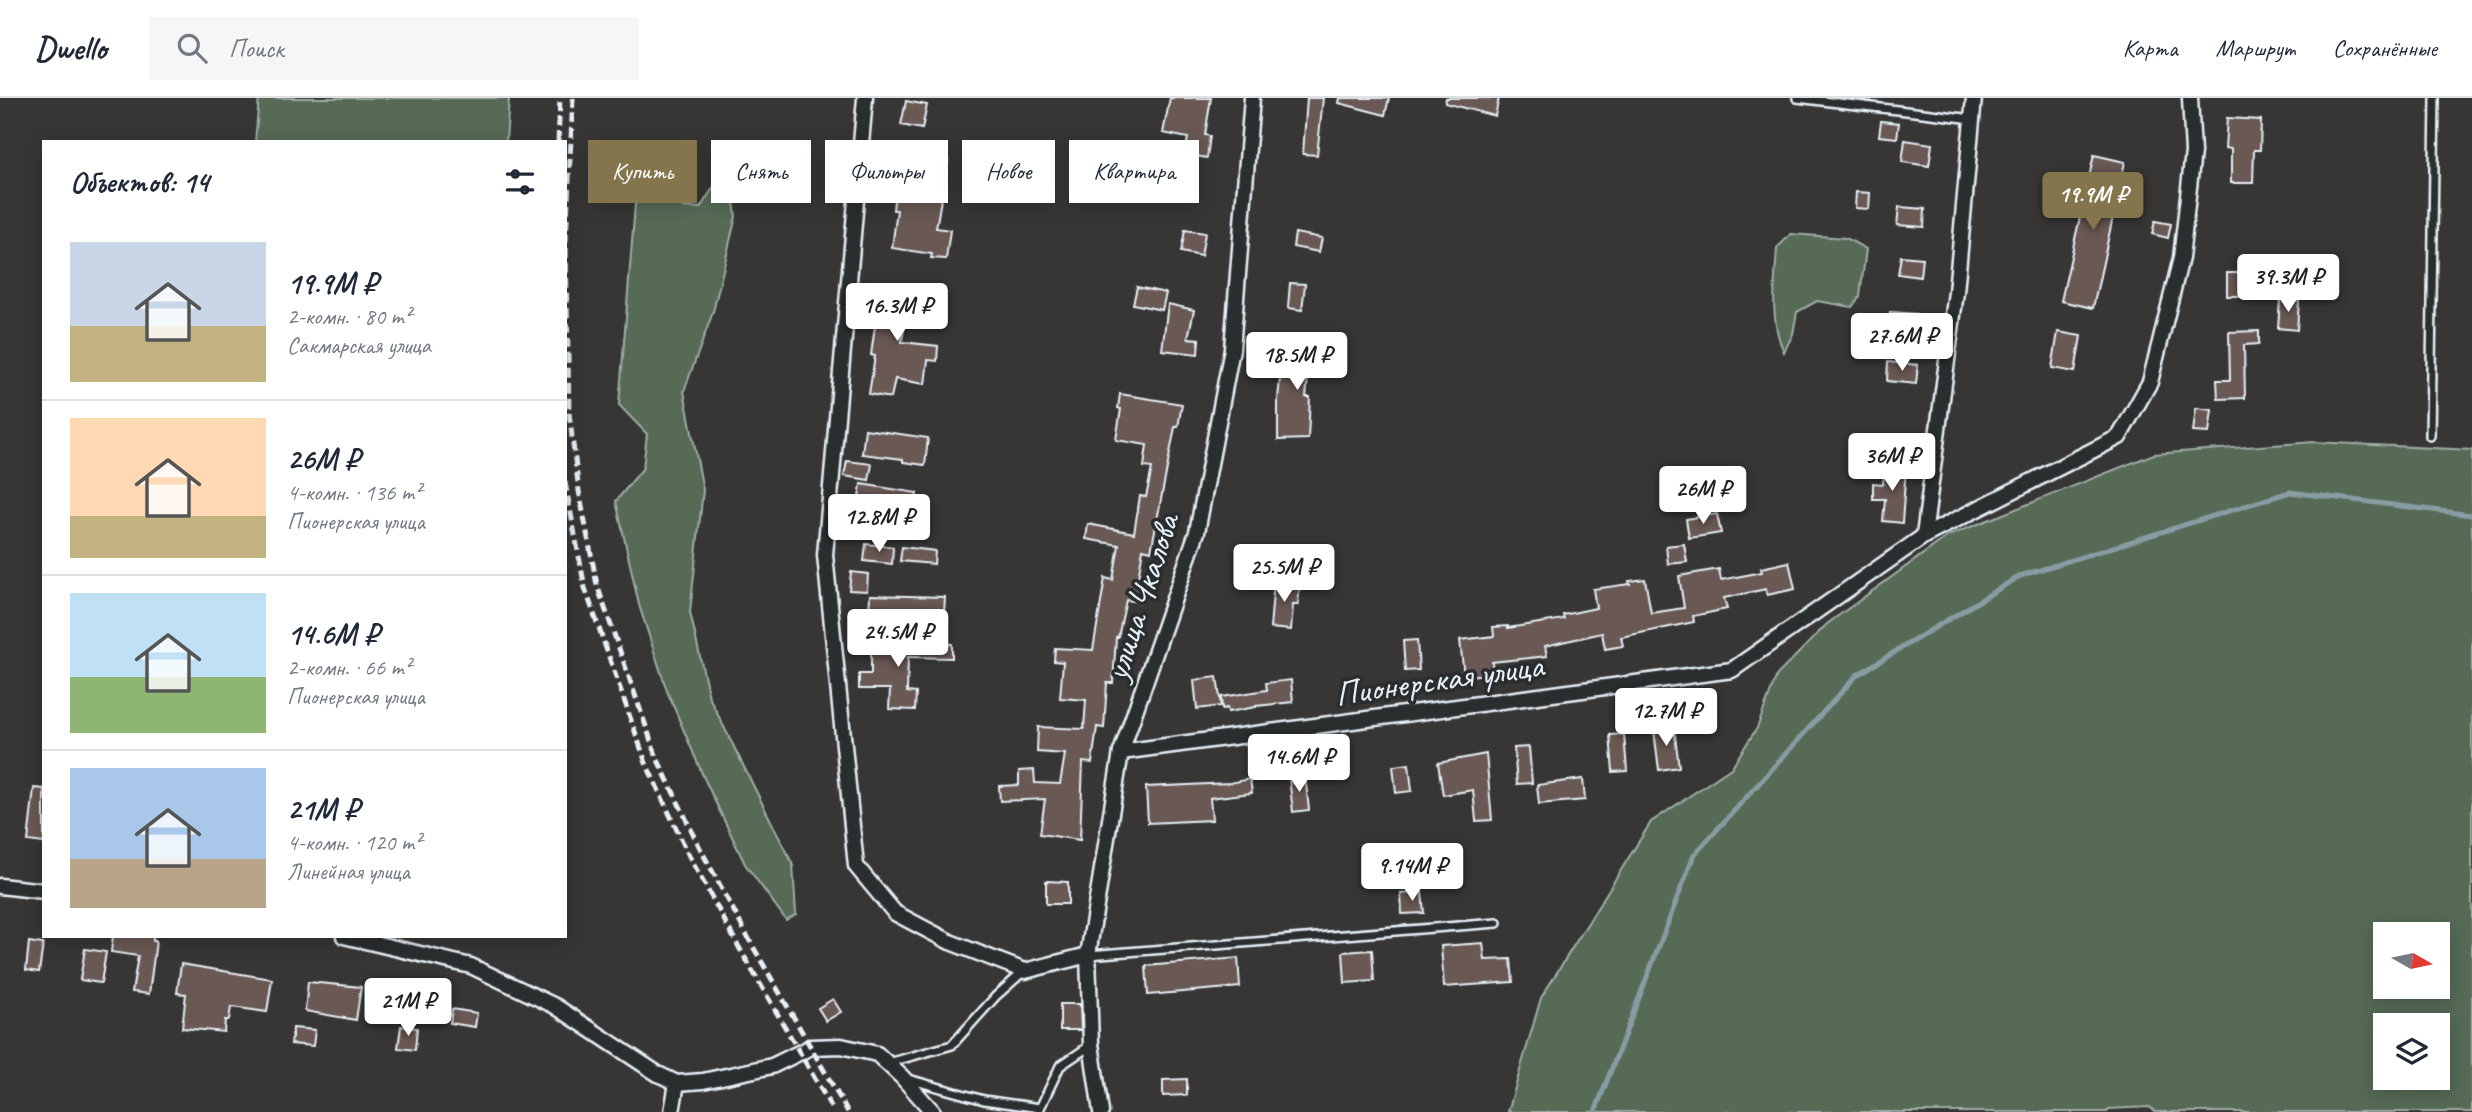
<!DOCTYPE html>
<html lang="ru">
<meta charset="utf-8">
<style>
body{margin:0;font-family:Caveat,sans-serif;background:#f6f6f7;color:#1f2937;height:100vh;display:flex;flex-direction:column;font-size:26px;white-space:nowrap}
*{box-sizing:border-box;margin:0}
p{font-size:23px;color:#747a83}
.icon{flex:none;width:38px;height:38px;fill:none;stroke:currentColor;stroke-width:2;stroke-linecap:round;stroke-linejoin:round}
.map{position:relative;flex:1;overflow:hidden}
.sheet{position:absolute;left:42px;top:42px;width:525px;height:798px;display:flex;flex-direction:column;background:#fff;border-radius:0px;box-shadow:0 4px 18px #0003}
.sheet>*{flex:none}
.guide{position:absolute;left:588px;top:42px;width:665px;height:63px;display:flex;gap:14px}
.needle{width:46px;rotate:99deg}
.fabs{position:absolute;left:2373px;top:824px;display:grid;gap:14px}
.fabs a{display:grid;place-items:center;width:77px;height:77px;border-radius:0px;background:#fff;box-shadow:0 4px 18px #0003;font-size:35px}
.price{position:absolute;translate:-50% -60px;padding:0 16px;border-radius:7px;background:#fff;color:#222;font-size:23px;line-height:46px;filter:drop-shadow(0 2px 4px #0008)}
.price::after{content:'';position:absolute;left:50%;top:42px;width:21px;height:16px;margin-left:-10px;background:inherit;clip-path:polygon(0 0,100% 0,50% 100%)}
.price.current{background:#84754c;color:#fff}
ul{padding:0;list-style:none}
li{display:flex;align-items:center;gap:21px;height:175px;padding:0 28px}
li+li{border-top:2px solid #e0e1e3}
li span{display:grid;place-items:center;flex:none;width:196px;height:140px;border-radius:0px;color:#555}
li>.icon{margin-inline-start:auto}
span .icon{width:84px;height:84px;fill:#fffc;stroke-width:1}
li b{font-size:30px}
h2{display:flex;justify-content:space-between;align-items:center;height:84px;padding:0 28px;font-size:30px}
.tag{padding:0 24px;border-radius:0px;background:#fff;box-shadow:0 4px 18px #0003;font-size:24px;line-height:63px}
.tag.current{background:#84754c;color:#fff}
header{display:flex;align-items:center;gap:42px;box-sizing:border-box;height:98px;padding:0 35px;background:#fff;border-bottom:2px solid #e0e1e3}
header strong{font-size:33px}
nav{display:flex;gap:38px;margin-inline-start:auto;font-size:24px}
.search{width:490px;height:63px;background:#f6f6f7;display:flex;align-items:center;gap:18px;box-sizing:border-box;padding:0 24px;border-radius:0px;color:#747a83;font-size:26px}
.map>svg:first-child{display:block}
.green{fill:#566b57;stroke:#9faea8;stroke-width:2;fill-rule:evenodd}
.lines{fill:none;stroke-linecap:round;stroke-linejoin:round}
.stream{stroke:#879da3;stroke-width:5}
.building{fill:#695852;stroke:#e8f1f8;stroke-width:2}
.service-casing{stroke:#e8f1f8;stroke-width:12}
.minor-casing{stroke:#e8f1f8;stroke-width:19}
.service{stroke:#2a2d2e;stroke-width:7}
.minor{stroke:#2a2d2e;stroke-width:14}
.rail{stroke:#e8f1f8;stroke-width:5;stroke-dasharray:10 5;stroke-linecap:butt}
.labels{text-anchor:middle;stroke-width:7;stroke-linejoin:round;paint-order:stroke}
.street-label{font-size:35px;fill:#e8f1f8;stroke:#2a2d2e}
</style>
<header>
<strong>Dwello</strong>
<div class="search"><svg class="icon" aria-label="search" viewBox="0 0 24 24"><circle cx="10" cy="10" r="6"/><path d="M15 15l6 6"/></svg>Поиск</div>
<nav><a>Карта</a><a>Маршрут</a><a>Сохранённые</a></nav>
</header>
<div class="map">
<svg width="2472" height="1014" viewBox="0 0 2472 1014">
<rect width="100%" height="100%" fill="#373635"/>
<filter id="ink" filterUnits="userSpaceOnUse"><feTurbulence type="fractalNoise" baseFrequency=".0143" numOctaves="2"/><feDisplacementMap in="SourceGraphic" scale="14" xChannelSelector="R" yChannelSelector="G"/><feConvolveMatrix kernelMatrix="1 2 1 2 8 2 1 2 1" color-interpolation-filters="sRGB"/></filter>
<g filter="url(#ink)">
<g class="green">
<path d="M259 0H509L506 44H255Z"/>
<path d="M670 65 683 109 700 110 719 81 731 82 736 118 713 214 684 293 703 392 690 514 709 599 793 767 796 816 786 822 745 766 704 680 667 593 639 507 616 403 643 370 647 336 619 307 636 94Z"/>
<path d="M1791 136 1846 140 1866 151 1860 198 1852 209 1817 203 1797 214 1793 236 1784 254C1769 222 1775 184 1777 150Z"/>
<path d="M2314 344 2472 352V1014H2155L2150 1009 2109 1011 2107 1014H1508L1541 900 1651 724 1731 670 1757 630 1777 577 1827 526 1948 438 2154 356ZM2438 836V889H2385V836ZM2385 928H2438V980H2385Z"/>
</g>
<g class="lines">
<path class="stream" d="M1595 1014 1694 757 1857 577 2020 478 2290 394 2472 417"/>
</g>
<g class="building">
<path d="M1170 0H1211L1205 37 1210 38 1207 60 1185 56 1188 40 1163 35Z"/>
<path d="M1307 0H1323L1317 57 1303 56Z"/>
<path d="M1340 0H1389L1385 17 1339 5Z"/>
<path d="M1446 0H1499L1495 18 1445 5Z"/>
<path d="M906 3 927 7 922 31 901 27Z"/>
<path d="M2227 20 2261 22 2260 52H2254L2253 85H2231V51L2225 50Z"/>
<path d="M1881 23 1899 25 1897 40 1879 38Z"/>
<path d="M1905 42 1932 46 1929 68 1902 64Z"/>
<path d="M899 55 948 62 936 130 950 132 946 161 931 160 932 156 892 150 897 112H893Z"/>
<path d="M2094 57 2125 64 2093 210 2061 203Z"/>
<path d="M1856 94 1870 95 1869 111 1855 110Z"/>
<path d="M1899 109 1925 111 1924 129 1897 127Z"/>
<path d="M2155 123 2171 126 2168 140 2152 136Z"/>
<path d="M1185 132 1205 135 1201 158 1181 154Z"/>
<path d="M1295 135 1322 140 1319 154 1293 149Z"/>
<path d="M1901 158 1922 160 1920 179 1898 176Z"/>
<rect x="2227" y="175" width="43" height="23"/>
<path d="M881 184 918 191 915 211 907 209 902 244 938 248 937 263 928 262 925 286 895 281 891 300 869 296 875 258 871 257Z"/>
<path d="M1290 185 1305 186 1302 212 1288 210Z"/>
<path d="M1137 189 1166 195 1162 212 1133 206Z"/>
<path d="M2280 201 2299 203 2297 232 2278 230Z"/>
<path d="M1168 206 1194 212 1188 240 1199 241 1198 256 1162 252Z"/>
<path d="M1890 214 1917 216 1916 234 1889 232Z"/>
<path d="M2259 233V246L2244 247 2245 300 2218 301 2217 282H2230L2229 234Z"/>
<path d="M2058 234 2081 238 2075 274 2052 270Z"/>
<path d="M1283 252 1333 257 1332 272 1309 269 1306 299H1310L1308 341 1278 342V301Z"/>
<path d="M1888 264 1918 267 1916 286 1887 283Z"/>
<path d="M1120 296 1182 306 1178 329H1175L1151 453 1143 451 1137 486 1144 488 1141 504 1126 502 1118 539H1116L1113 585H1107L1104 630 1097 629 1092 665 1083 664 1080 742 1040 736 1045 701 1000 703 999 688 1019 687V673L1034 672 1035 685 1060 686 1065 656 1037 654 1038 629 1084 631 1086 602 1060 600 1063 564 1054 563 1055 550 1093 552 1105 480 1113 482 1119 447 1086 441 1088 426 1134 435 1140 398 1146 399 1152 370 1144 369 1147 347 1116 342 1121 311 1118 310Z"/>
<path d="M2196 310 2212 312 2209 335 2193 334Z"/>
<path d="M865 331 928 340 925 367 903 364V361L862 356Z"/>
<path d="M847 363 872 366 869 382 844 378Z"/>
<path d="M1885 367 1906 369 1902 425 1883 423 1885 401H1873V385L1883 386Z"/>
<path d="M861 386 917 395 914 422 857 412Z"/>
<path d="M1717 416 1721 435 1689 440 1686 421Z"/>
<path d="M866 446 893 449 892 466 864 463Z"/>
<path d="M1684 446 1687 464 1668 466 1666 448Z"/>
<path d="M902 449 935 453 934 466 900 463Z"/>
<path d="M1789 464 1795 491 1767 497 1766 491 1724 500 1727 511 1693 518 1694 524 1621 539 1623 548 1605 551 1602 535 1545 548 1547 558 1492 564 1493 576 1464 578 1460 542 1494 538 1493 529 1508 528V530L1564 521 1563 517 1596 510 1593 491 1630 486 1629 483 1645 481 1651 515 1684 510 1679 478 1719 471 1721 482 1762 474 1761 470Z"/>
<path d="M851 474 868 476 867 493 849 492Z"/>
<path d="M1274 482 1300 485 1298 507H1293L1291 532 1270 530Z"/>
<path d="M870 497 945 499 944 516 908 513V517L869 515Z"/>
<path d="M857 526 873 527V541L856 540Z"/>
<path d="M1417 542 1419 572 1405 573 1403 543Z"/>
<path d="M871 544 952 546V560L908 559 907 594 916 595 915 612 889 611 890 591H859V576H871Z"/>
<path d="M1217 579 1221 608 1197 611 1194 582Z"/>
<path d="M1291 582 1293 604 1256 608V609L1228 614 1227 610 1222 611 1221 599 1267 592 1266 585Z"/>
<path d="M1674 629 1679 669 1659 672 1654 632Z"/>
<path d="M1624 636 1627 673 1613 674 1610 637Z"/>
<path d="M1529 649 1532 685 1517 686 1514 650Z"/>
<path d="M1486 656 1492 722 1476 723 1473 692 1443 697 1438 665Z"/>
<path d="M1324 657 1326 678 1310 680 1308 659Z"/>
<path d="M1409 666 1412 693 1396 695 1393 668Z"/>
<path d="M1305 677 1309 712 1293 714 1289 679Z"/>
<path d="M1250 681 1252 695 1210 700 1212 722 1148 725 1146 689 1230 685Z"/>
<path d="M1583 681 1585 702 1539 706 1537 687Z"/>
<path d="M34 690 44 691V745L28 743Z"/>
<path d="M1046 783 1068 784V806H1046Z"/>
<path d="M1422 794 1424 815 1402 816 1401 796Z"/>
<path d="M113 838H153V843H156L149 896 132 894 138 858 111 854Z"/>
<path d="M29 844 43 846 39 874 26 872Z"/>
<path d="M1483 845 1485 862 1511 861 1513 884 1444 889 1441 848Z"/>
<path d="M85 851 106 854 101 885 80 882Z"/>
<path d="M1372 852 1374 883 1345 885 1343 854Z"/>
<path d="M1238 860 1240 889 1148 897 1146 868Z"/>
<path d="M181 866 272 881 267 914 231 909 229 922H225L224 934 182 930 186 896 177 895Z"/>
<path d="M308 884 361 889 356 922 305 913Z"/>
<path d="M833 901 841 914 826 923 818 910Z"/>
<path d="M1060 906H1080L1081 932H1060Z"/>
<path d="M452 911 477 915 475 929 450 925Z"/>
<path d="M401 928 417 930 415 952 398 950Z"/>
<path d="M293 930 315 932 313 948 291 946Z"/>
<path d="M1187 981V997L1163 998V982Z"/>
</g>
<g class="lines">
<defs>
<g id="service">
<path d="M1797 0 1973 21"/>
<path d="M2430 338 2435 0"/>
<path d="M1088 857 1497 825"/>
<path d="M888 965 952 947 996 898 1024 873"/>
<path d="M908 981 984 1002 1040 1010"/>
<path d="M1039 1012 1060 968 1091 947"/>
</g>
<g id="minor">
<path d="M865 0 825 457 856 768 895 815 950 844 1025 873 1088 857"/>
<path d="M1924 438 1956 194 1974 0"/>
<path d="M1121 654 1732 572 1924 438 2119 339 2150 284 2181 160 2193 54 2190 0"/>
<path d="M0 788 44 793"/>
<path d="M344 838 471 868 555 908 658 976 677 985 703 983 772 968 811 949 841 948 877 956 902 979 933 1014"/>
<path d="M672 1014 677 985"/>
<path d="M1101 1014 1091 946 1088 857 1121 654 1197 434 1232 251 1252 0"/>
</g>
</defs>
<use href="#service" class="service-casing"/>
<use href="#minor" class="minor-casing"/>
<use href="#service" class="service"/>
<use href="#minor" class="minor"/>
<g class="rail">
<path d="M573 0 566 143 569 315 579 393 597 487 657 660 701 752 751 845 848 1014"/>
<path d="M558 44 560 0"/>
<path d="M565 384 585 490 646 665 689 758 740 851 834 1014"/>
</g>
</g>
</g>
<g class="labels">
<g class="street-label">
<text transform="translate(1141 499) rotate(-72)" y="12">улица Чкалова</text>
<text transform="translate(1439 581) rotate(-8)" y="12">Пионерская улица</text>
</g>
</g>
</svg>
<div class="fabs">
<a><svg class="needle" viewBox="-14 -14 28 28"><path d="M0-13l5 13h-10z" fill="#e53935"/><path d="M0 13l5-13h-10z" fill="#747a83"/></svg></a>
<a><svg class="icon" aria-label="layers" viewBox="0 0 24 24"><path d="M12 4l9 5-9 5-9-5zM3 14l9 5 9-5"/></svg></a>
</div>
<b class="price current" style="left:2093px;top:134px">19.9M ₽</b>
<b class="price" style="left:2288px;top:216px">39.3M ₽</b>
<b class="price" style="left:897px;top:245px">16.3M ₽</b>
<b class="price" style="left:1902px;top:275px">27.6M ₽</b>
<b class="price" style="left:1297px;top:294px">18.5M ₽</b>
<b class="price" style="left:1892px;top:395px">36M ₽</b>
<b class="price" style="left:1703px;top:428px">26M ₽</b>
<b class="price" style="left:879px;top:456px">12.8M ₽</b>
<b class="price" style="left:1284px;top:506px">25.5M ₽</b>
<b class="price" style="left:898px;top:571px">24.5M ₽</b>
<b class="price" style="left:1666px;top:650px">12.7M ₽</b>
<b class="price" style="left:1299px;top:696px">14.6M ₽</b>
<b class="price" style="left:1412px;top:805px">9.14M ₽</b>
<b class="price" style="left:408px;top:940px">21M ₽</b>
<div class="guide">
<a class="tag current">Купить</a>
<a class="tag">Снять</a>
<a class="tag">Фильтры</a>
<a class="tag">Новое</a>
<a class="tag">Квартира</a>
</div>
<section class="sheet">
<h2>Объектов: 14<svg class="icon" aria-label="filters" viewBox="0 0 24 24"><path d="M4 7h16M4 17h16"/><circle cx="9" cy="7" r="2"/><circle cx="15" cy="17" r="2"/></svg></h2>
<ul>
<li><span style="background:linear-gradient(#c9d6e8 60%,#c2b280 0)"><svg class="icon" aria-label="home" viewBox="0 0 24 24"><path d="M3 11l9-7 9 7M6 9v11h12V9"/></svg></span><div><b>19.9M ₽</b><p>2-комн. · 80 m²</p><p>Сакмарская улица</p></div></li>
<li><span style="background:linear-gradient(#ffd9b3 70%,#c2b280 0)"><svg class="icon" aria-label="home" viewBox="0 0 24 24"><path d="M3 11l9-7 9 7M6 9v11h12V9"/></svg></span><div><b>26M ₽</b><p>4-комн. · 136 m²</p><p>Пионерская улица</p></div></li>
<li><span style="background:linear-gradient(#bfe0f5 60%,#8fb573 0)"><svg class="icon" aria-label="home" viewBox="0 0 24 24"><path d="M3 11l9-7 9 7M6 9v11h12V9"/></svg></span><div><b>14.6M ₽</b><p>2-комн. · 66 m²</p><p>Пионерская улица</p></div></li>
<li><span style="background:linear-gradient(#a9c7e8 65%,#b9a48a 0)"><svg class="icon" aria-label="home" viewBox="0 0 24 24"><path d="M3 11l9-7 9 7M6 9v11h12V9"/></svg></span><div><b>21M ₽</b><p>4-комн. · 120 m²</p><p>Линейная улица</p></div></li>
</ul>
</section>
</div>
